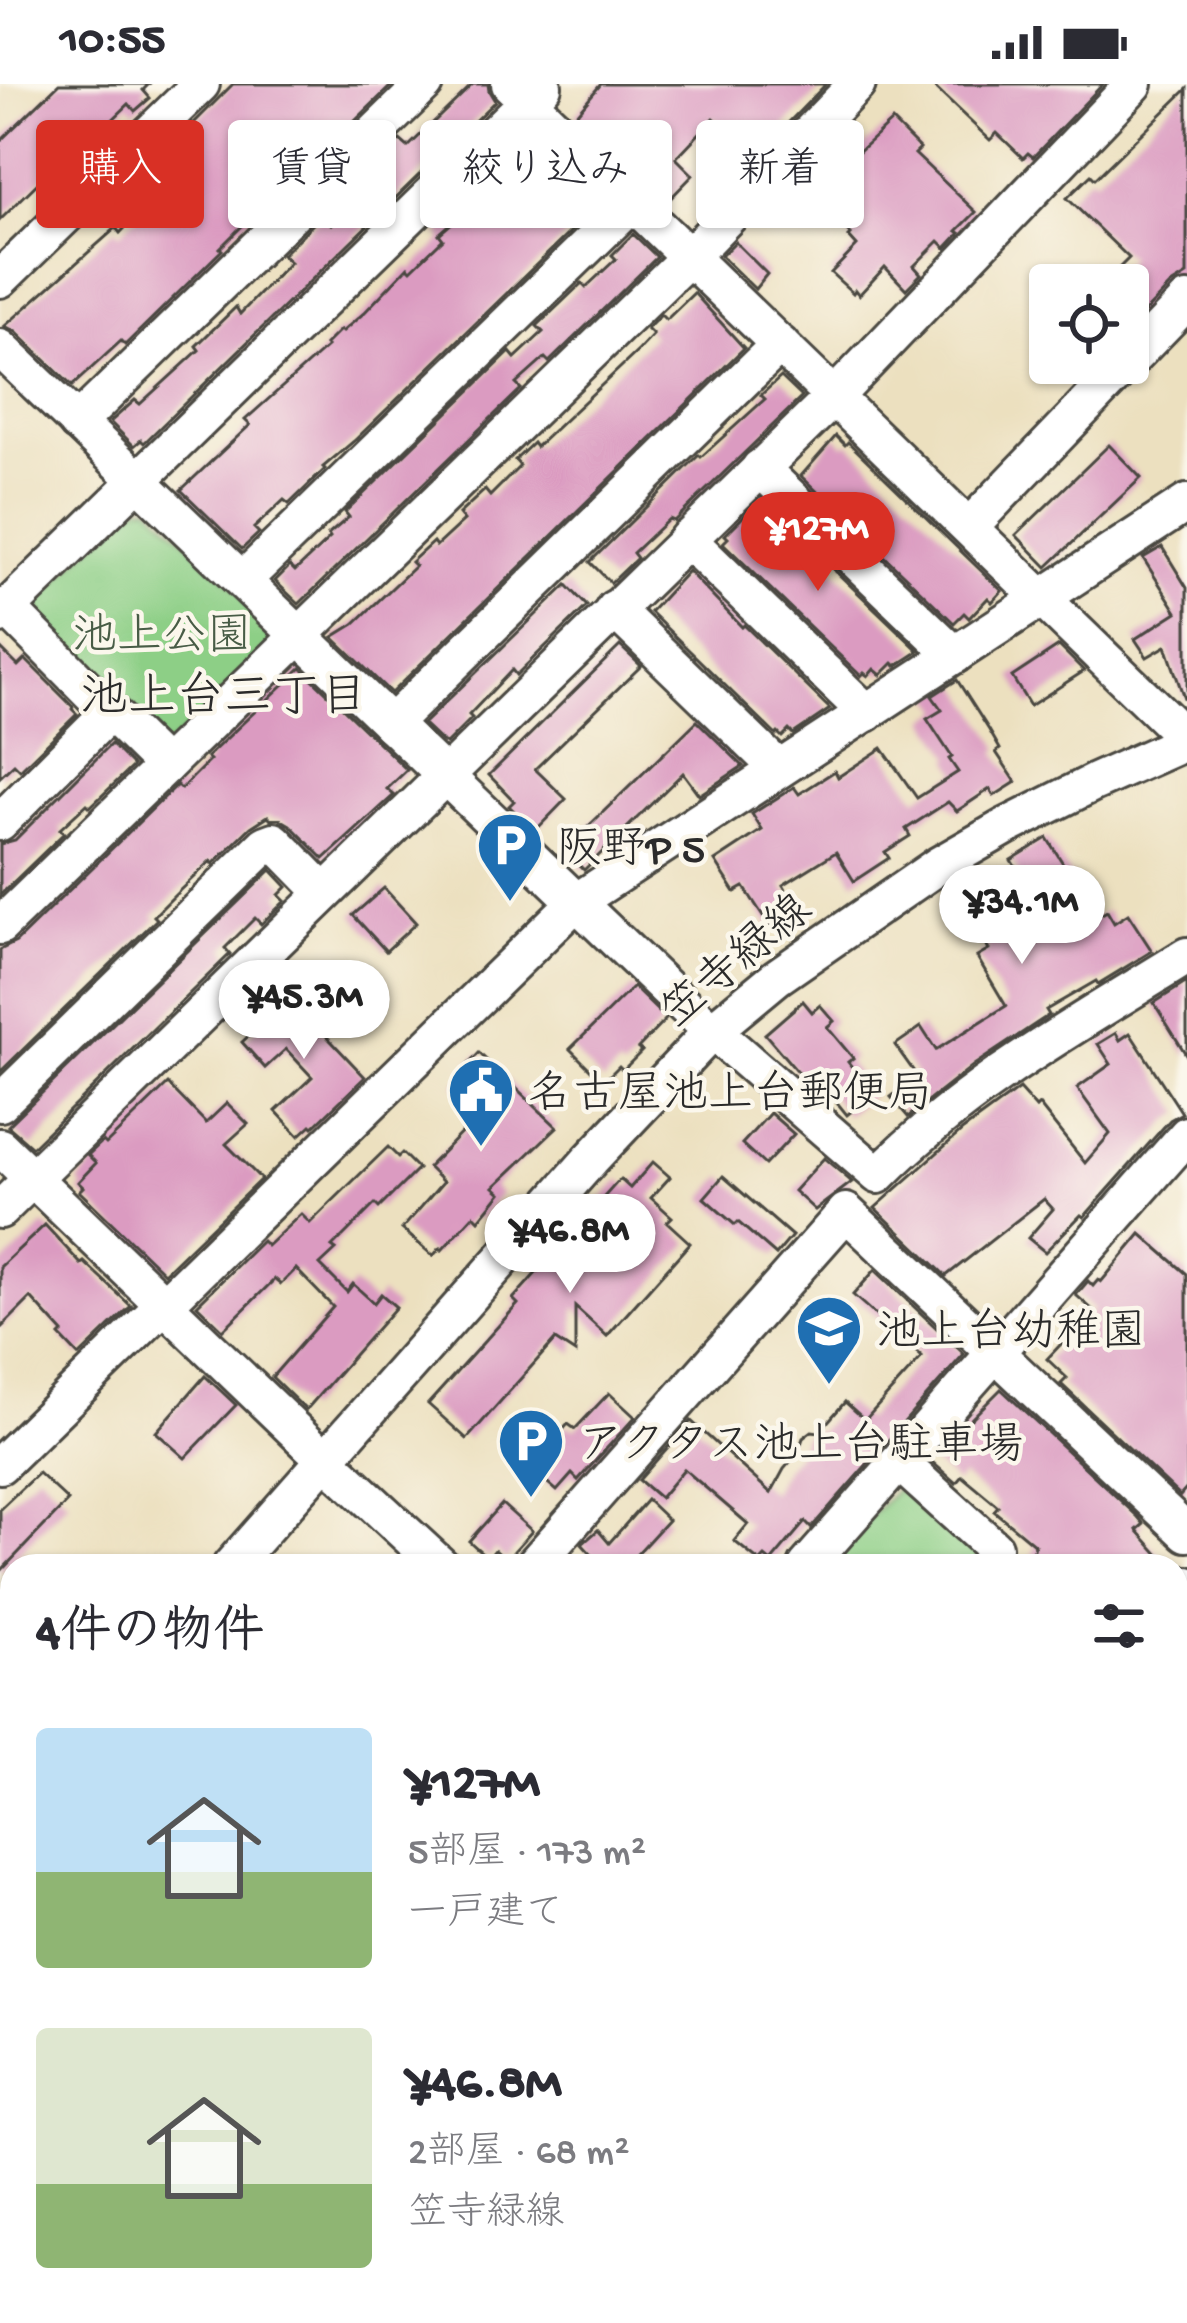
<!DOCTYPE html>
<html lang="ja">
<meta charset="utf-8">
<style>
body{margin:0;font-family:"Gochi Hand","Klee One",sans-serif;background:#f7f7f7;color:#2b2b33;height:100vh;display:flex;flex-direction:column;font-size:45px;white-space:nowrap}
*{box-sizing:border-box;margin:0}
p{font-size:39px;color:#7c7c81}
.icon{flex:none;width:66px;height:66px;fill:none;stroke:currentColor;stroke-width:2;stroke-linecap:round;stroke-linejoin:round}
.map{position:relative;flex:1;overflow:hidden}
.panel{position:absolute;left:0px;top:1470px;width:1188px;height:771px;display:flex;flex-direction:column;background:#fff;border-radius:36px 36px 0 0;box-shadow:0 3px 9px #0004}
.panel>*{flex:none}
.guide{position:absolute;left:36px;top:36px;width:1116px;height:108px;display:flex;gap:24px}
.controls{position:absolute;left:1029px;top:180px;display:grid;gap:24px}
.controls a{display:grid;place-items:center;width:120px;height:120px;border-radius:12px;background:#fff;box-shadow:0 3px 9px #0004;font-size:60px}
.price{position:absolute;translate:-50% -102px;padding:0 27px;border-radius:42px;background:#fff;color:#222;font-size:39px;line-height:78px;filter:drop-shadow(0 3px 6px #0008)}
.price::after{content:'';position:absolute;left:50%;top:72px;width:36px;height:27px;margin-left:-18px;background:inherit;clip-path:polygon(0 0,100% 0,50% 100%)}
.price.current{background:#d93025;color:#fff}
ul{padding:0;list-style:none}
li{display:flex;align-items:center;gap:36px;height:300px;padding:0 36px}
li span{display:grid;place-items:center;flex:none;width:336px;height:240px;border-radius:12px;color:#555}
li>.icon{margin-inline-start:auto}
span .icon{width:144px;height:144px;fill:#fffc;stroke-width:1}
li b{font-size:51px}
h2{display:flex;justify-content:space-between;align-items:center;height:144px;padding:0 36px;font-size:51px}
.pill{padding:0 42px;border-radius:12px;background:#fff;box-shadow:0 3px 9px #0004;font-size:42px;line-height:108px}
.pill.current{background:#d93025;color:#fff}
.status{display:flex;justify-content:space-between;align-items:center;height:84px;padding:0 60px;background:#fff;direction:ltr}
.status svg{height:33px;fill:currentColor}
.map>svg:first-child{display:block}
.green{fill:#8dcf86;stroke:#5c7d58;stroke-width:3}
.building{fill:#db9bc1}
.lines{fill:none;stroke-linecap:round;stroke-linejoin:round}
.minor-casing{stroke:#484641;stroke-width:42}
.minor{stroke:#fff;stroke-width:36}
.labels{text-anchor:middle;stroke-width:9;stroke-linejoin:round;paint-order:stroke}
.park-label{font-size:45px;fill:#485c46;stroke:#fbf7ec}
.poi-label{font-size:45px;fill:#2b2b2b;stroke:#fbf7ec;text-anchor:start}
.street-label{font-size:45px;fill:#2b2b2b;stroke:#fbf7ec}
.neighbourhood-label{font-size:48px;fill:#2b2b2b;stroke:#fbf7ec}
</style>
<div class="status"><b>10:55</b><svg viewBox="0 0 49 12"><path d="M0 12V9h3v3zM5 12V6h3v6zM10 12V3h3v9zM15 12V0h3v12zM26 1h20v11H26zM47 4h2v5h-2z"/></svg></div>
<div class="map">
<svg width="1187" height="2239" viewBox="0 0 1187 2239">
<rect width="100%" height="100%" fill="#fbf7ec"/>
<filter id="ink" filterUnits="userSpaceOnUse"><feTurbulence type="fractalNoise" baseFrequency=".00833" numOctaves="2"/><feDisplacementMap in="SourceGraphic" scale="24" xChannelSelector="R" yChannelSelector="G"/><feConvolveMatrix kernelMatrix="1 2 1 2 8 2 1 2 1" color-interpolation-filters="sRGB"/></filter>
<filter id="wash" filterUnits="userSpaceOnUse"><feTurbulence type="fractalNoise" baseFrequency=".004" numOctaves="4" result="noise"/><feDisplacementMap in="SourceGraphic" scale="48" xChannelSelector="R" yChannelSelector="G"/><feGaussianBlur stdDeviation="2.7" result="paint"/><feColorMatrix in="noise" values="0 0 0 0 0 0 0 0 0 0 0 0 0 0 0 0 0 1.4 0 .05"/><feComposite in="paint" operator="in"/></filter>
<g filter="url(#wash)">
<rect width="100%" height="100%" fill="#ece0bf"/>
<g class="green">
<path d="M149 421 273 539 275 558 171 660 156 664 29 524 131 424Z"/>
<path d="M905 1397 978 1460 980 1482H819Z"/>
</g>
<g id="blocks">
<g class="building">
<path d="M59 0H149L143 6 150 14 135 27 129 20 106 42 101 37 0 136V57Z"/>
<path d="M233 0H393L255 134 252 132 220 164 222 166 125 261 121 257 72 302 16 248 5 242 116 144 120 149 150 118 154 113 151 109 177 83 164 69Z"/>
<path d="M473 0H488L489 7 495 17 144 359 141 356 134 362 110 338 135 316 140 320 199 266 196 262 236 223 240 230 290 178 282 171 322 131 331 140 377 93 369 86 400 56 408 63Z"/>
<path d="M601 0H826L755 73 714 34 676 74 693 91 666 119 575 31Z"/>
<path d="M931 0H1103L1033 73 1028 69 1023 74 997 49 990 56Z"/>
<path d="M1187 5V191L1171 201 1138 235 1128 226V201H1102L1129 174 1067 114 1091 91 1095 95Z"/>
<path d="M892 37 920 65 915 70 976 128 957 147 960 149 946 164 939 157 914 182 921 190 906 205 885 183 859 211 855 206 853 209 831 189 857 162 849 153 851 151 809 111 827 91 813 78 827 63 845 80Z"/>
<path d="M526 60 537 72 545 65 598 116 596 118 598 121 354 357 323 383 325 385 289 420 284 416 254 444 259 449 242 465 181 406 250 341 245 336 327 263 325 261 340 246 342 248 364 229 408 183 411 186 443 155 439 150 491 105 488 103 515 77 512 73Z"/>
<path d="M633 150 657 173 549 278 545 274 516 300 521 305 299 520 275 497 290 482 295 487 330 454 328 451 349 433 345 428 510 268 515 274 543 248 537 242 582 199 586 203 616 175 612 171Z"/>
<path d="M735 158 767 190 755 205 721 172Z"/>
<path d="M694 209 744 264 391 609 333 553 354 540 415 482 411 478 433 458 436 462 464 436 459 430 485 406 490 412 520 382 515 376 533 359 536 363 639 266 653 251 647 245 661 231 666 236Z"/>
<path d="M781 293 802 313 674 437 669 435 633 469 637 474 611 499 590 478 699 371 701 373 765 315 761 311Z"/>
<path d="M836 352 845 361 848 358 1002 507 992 518 988 514 969 534 964 529 954 539 801 392Z"/>
<path d="M1109 361 1141 394 1047 483 1016 451Z"/>
<path d="M768 423 919 567 896 582 893 579 881 591 874 585 868 592 864 589 861 592 723 459 728 454 725 451 752 424 760 432Z"/>
<path d="M1162 463 1187 504V614H1184L1166 562 1147 573 1135 555 1177 528 1143 474Z"/>
<path d="M688 487 742 543 744 541 830 625 793 650 789 646 782 653 778 649 776 651 650 528Z"/>
<path d="M567 501 587 522 516 591 512 586 469 631 472 634 446 660 442 658 423 640Z"/>
<path d="M620 562 641 582 535 685 566 715 535 747 509 722 514 717 489 691Z"/>
<path d="M1059 562 1084 587 1030 622 1012 593Z"/>
<path d="M0 564 18 582 25 575 73 623 72 625 77 630 20 686 14 680 0 693Z"/>
<path d="M301 584 407 686 387 705 394 711 324 775 290 741 280 735H271L268 732 251 743 213 780 211 777 178 808 154 832 157 835 0 988V866L16 858 177 701 181 705 210 676 207 673Z"/>
<path d="M957 596 989 646 1000 665 996 668 1016 698 994 712 990 705 957 727 948 718 906 745 910 752 885 768 889 774 854 797 836 768 783 801 800 829 773 847 744 803 735 808 715 777 762 746 752 730 794 703 799 710 835 687 838 693 882 664 917 714 958 688 949 675 952 673 927 635 942 626 932 612Z"/>
<path d="M697 637 743 682 699 711 683 689 584 786 564 766Z"/>
<path d="M111 660 133 682 90 723 87 720 60 745 64 749 0 811V760L15 756Z"/>
<path d="M1047 754 1076 800 1054 813 1074 846 1107 827 1114 839 1128 830 1152 867 1098 900 1096 897 1046 926 1049 931 974 981 908 1033 891 1013 917 992 895 961 921 943 936 966 1006 922 977 873 989 866 958 819 994 794 1019 789 1011 776Z"/>
<path d="M271 786 287 803 279 811 285 817 261 840 255 834 225 864 230 870 32 1063 8 1042Z"/>
<path d="M384 804 416 839 386 867 353 831Z"/>
<path d="M1187 898V972L1154 919Z"/>
<path d="M633 903 666 935 638 964 642 967 623 986 619 982 603 998 570 965Z"/>
<path d="M281 904 365 993 313 1043 311 1041 299 1052 276 1027 312 993 286 965 265 984 242 958 276 927 267 917Z"/>
<path d="M803 917 812 928 820 921 834 937 827 943 853 974 848 978 873 1010 847 1031 818 995 810 1002 806 998 765 950Z"/>
<path d="M1116 949 1120 956 1130 949 1182 1029 1170 1036 1084 1133 1081 1131 1045 1168 1028 1154 1053 1125 1044 1115 946 1192 875 1124 963 1046 1019 1005 1036 1024 1039 1021 1085 1079 1110 1050 1077 1004 1111 980 1098 960Z"/>
<path d="M479 969 557 1043 494 1103 501 1109 479 1136 474 1131 442 1166 440 1164 433 1172 402 1145 443 1098 428 1083 481 1029 454 1001 466 989 463 986Z"/>
<path d="M168 1000 206 1039 227 1019 248 1040 226 1060 261 1095 164 1189 79 1107 83 1103 78 1098 96 1079 88 1071 103 1057 106 1060Z"/>
<path d="M770 1029 794 1050 765 1081 742 1060Z"/>
<path d="M388 1063 398 1073 402 1069 418 1085 379 1124 375 1120 332 1163 336 1166 320 1181 347 1208 353 1200 374 1219 381 1210 396 1223 306 1326 272 1293 333 1223 296 1185 281 1200 275 1195 223 1246 197 1221 262 1157 267 1162 301 1130 310 1139Z"/>
<path d="M824 1074 852 1098 815 1126 794 1107Z"/>
<path d="M653 1078 670 1093 651 1114 672 1133 667 1138 690 1159 607 1252 575 1223V1269L555 1256 467 1355 428 1320 518 1220 513 1215 620 1095 630 1104Z"/>
<path d="M723 1092 792 1152 776 1171 738 1138 735 1141 704 1114Z"/>
<path d="M45 1141 81 1180 84 1178 131 1222 79 1272 60 1252 63 1249 31 1214 0 1245V1183Z"/>
<path d="M1141 1150 1187 1190V1404L1180 1412 1061 1300 1067 1294 1047 1275 1093 1226 1076 1211 1088 1197 1093 1202 1098 1196 1101 1198Z"/>
<path d="M875 1186 964 1270 811 1444 805 1438 771 1478 765 1473 760 1478 734 1457 748 1440 684 1385 660 1414 639 1396 691 1337 771 1409 784 1385 798 1369 803 1354 812 1347 819 1348 845 1318 865 1336 922 1273 853 1211Z"/>
<path d="M205 1292 236 1321 185 1374 156 1348Z"/>
<path d="M1001 1305 1138 1433 1144 1440 1137 1446 1169 1482H1049L1031 1478 1035 1461 994 1427 998 1422 962 1392 956 1399 930 1376Z"/>
<path d="M609 1309 635 1333 578 1396 572 1390 557 1407 533 1386 559 1356 556 1354 568 1340 575 1345Z"/>
<path d="M38 1389 68 1417 0 1488V1425Z"/>
<path d="M647 1416 668 1436 626 1482H602L582 1460 598 1446 609 1459Z"/>
<path d="M502 1420 532 1447 506 1476 495 1466 488 1474 469 1457Z"/>
</g>
</g>
</g>
<g filter="url(#ink)">
<use href="#blocks" fill-opacity="0" stroke="#484641" stroke-width="3"/>
<g class="lines">
<defs>
<g id="minor">
<path d="M1134 0 834 313 1187 655"/>
<path d="M0 195 201 0"/>
<path d="M0 264 691 928 878 1091C967 1001 1081 938 1187 872"/>
<path d="M1128 278 1187 217"/>
<path d="M77 339 425 0"/>
<path d="M760 384 955 571"/>
<path d="M970 442 1127 279"/>
<path d="M687 455 867 629"/>
<path d="M243 496 631 120"/>
<path d="M7 524 110 628"/>
<path d="M614 525 779 685"/>
<path d="M0 531 543 2"/>
<path d="M391 640 780 260"/>
<path d="M0 738 110 628 165 682 689 173 857 0"/>
<path d="M0 842 165 682"/>
<path d="M0 1019 266 760 274 757 324 808"/>
<path d="M0 1063 308 1359 441 1482"/>
<path d="M0 1126 834 313 510 0"/>
<path d="M899 1378 993 1463 989 1482"/>
<path d="M0 1381 576 818 1187 419"/>
<path d="M231 1482 591 1075 713 946 777 893 939 781 1005 743 1095 698 1187 657"/>
<path d="M533 1482 846 1128 1187 1449"/>
<path d="M807 1482 1187 1051"/>
<path d="M1176 1559 1187 1501"/>
<path d="M0 1561 12 1581"/>
<path d="M0 1739 12 1727"/>
<path d="M1176 1835 1187 1837"/>
<path d="M1176 2074 1187 2076"/>
<path d="M0 2081 12 2067"/>
<path d="M217 2229 228 2239"/>
<path d="M382 2229 393 2239"/>
<path d="M544 2229 555 2239"/>
<path d="M765 2229 777 2239"/>
<path d="M447 2239 456 2229"/>
<path d="M693 2239 702 2229"/>
<path d="M993 2239 1002 2229"/>
</g>
</defs>
<use href="#minor" class="minor-casing"/>
<use href="#minor" class="minor"/>
</g>
</g>
<defs>
<symbol id="parking-pin" viewBox="-11 -11 22 30"><path d="M0 17L-7.5 6A9.5 9.5 0 1 1 7.5 6Z" fill="#1f6fb2" stroke="#fbf7ec"/><path d="M-3.5-5.5H1a3.5 3.5 0 0 1 0 7H-1V5.5H-3.5ZM-1-3.4V-.6H.8a1.4 1.4 0 0 0 0-2.8Z" fill="#fff"/></symbol>
<symbol id="civic-pin" viewBox="-11 -11 22 30"><path d="M0 17L-7.5 6A9.5 9.5 0 1 1 7.5 6Z" fill="#1f6fb2" stroke="#fbf7ec"/><path d="M-.6-6.5H3V-4.5H.6V-3L4-1V1h2V6H-6V1h2V-1L-.6-3ZM-1.2 2.5V6h2.4V2.5Z" fill="#fff"/></symbol>
<symbol id="school-pin" viewBox="-11 -11 22 30"><path d="M0 17L-7.5 6A9.5 9.5 0 1 1 7.5 6Z" fill="#1f6fb2" stroke="#fbf7ec"/><path d="M0-5L7-2L0 1L-7-2ZM-4 1L0 2.5L4 1V4Q0 6-4 4Z" fill="#fff"/></symbol>
</defs>
<g fill-rule="evenodd">
<use href="#parking-pin" x="472" y="723" width="76" height="104"/>
<use href="#civic-pin" x="443" y="968" width="76" height="104"/>
<use href="#school-pin" x="791" y="1206" width="76" height="104"/>
<use href="#parking-pin" x="493" y="1319" width="76" height="104"/>
</g>
<g class="labels">
<g class="park-label">
<text x="162" y="564">池上公園</text>
</g>
<g class="poi-label">
<text x="556" y="777">阪野P 5</text>
<text x="528" y="1022">名古屋池上台郵便局</text>
<text x="876" y="1260">池上台幼稚園</text>
<text x="578" y="1373">アクタス池上台駐車場</text>
</g>
<g class="street-label">
<text transform="translate(734 874) rotate(-40)" y="16">笠寺緑線</text>
</g>
<g class="neighbourhood-label">
<text x="224" y="626">池上台三丁目</text>
</g>
</g>
</svg>
<div class="controls">
<a><svg class="icon" aria-label="locate" viewBox="0 0 24 24"><circle cx="12" cy="12" r="6"/><path d="M12 2v4M12 18v4M2 12h4M18 12h4"/></svg></a>
</div>
<b class="price current" style="left:818px;top:510px">¥127M</b>
<b class="price" style="left:1022px;top:883px">¥34.1M</b>
<b class="price" style="left:304px;top:978px">¥45.3M</b>
<b class="price" style="left:570px;top:1212px">¥46.8M</b>
<div class="guide">
<a class="pill current">購入</a>
<a class="pill">賃貸</a>
<a class="pill">絞り込み</a>
<a class="pill">新着</a>
</div>
<section class="panel">
<h2>4件の物件<svg class="icon" aria-label="filters" viewBox="0 0 24 24"><path d="M4 7h16M4 17h16"/><circle cx="9" cy="7" r="2"/><circle cx="15" cy="17" r="2"/></svg></h2>
<ul>
<li><span style="background:linear-gradient(#bfe0f5 60%,#8fb573 0)"><svg class="icon" aria-label="home" viewBox="0 0 24 24"><path d="M3 11l9-7 9 7M6 9v11h12V9"/></svg></span><div><b>¥127M</b><p>5部屋 · 173 m²</p><p>一戸建て</p></div></li>
<li><span style="background:linear-gradient(#dfe7d0 65%,#8fb573 0)"><svg class="icon" aria-label="home" viewBox="0 0 24 24"><path d="M3 11l9-7 9 7M6 9v11h12V9"/></svg></span><div><b>¥46.8M</b><p>2部屋 · 68 m²</p><p>笠寺緑線</p></div></li>
</ul>
</section>
</div>
